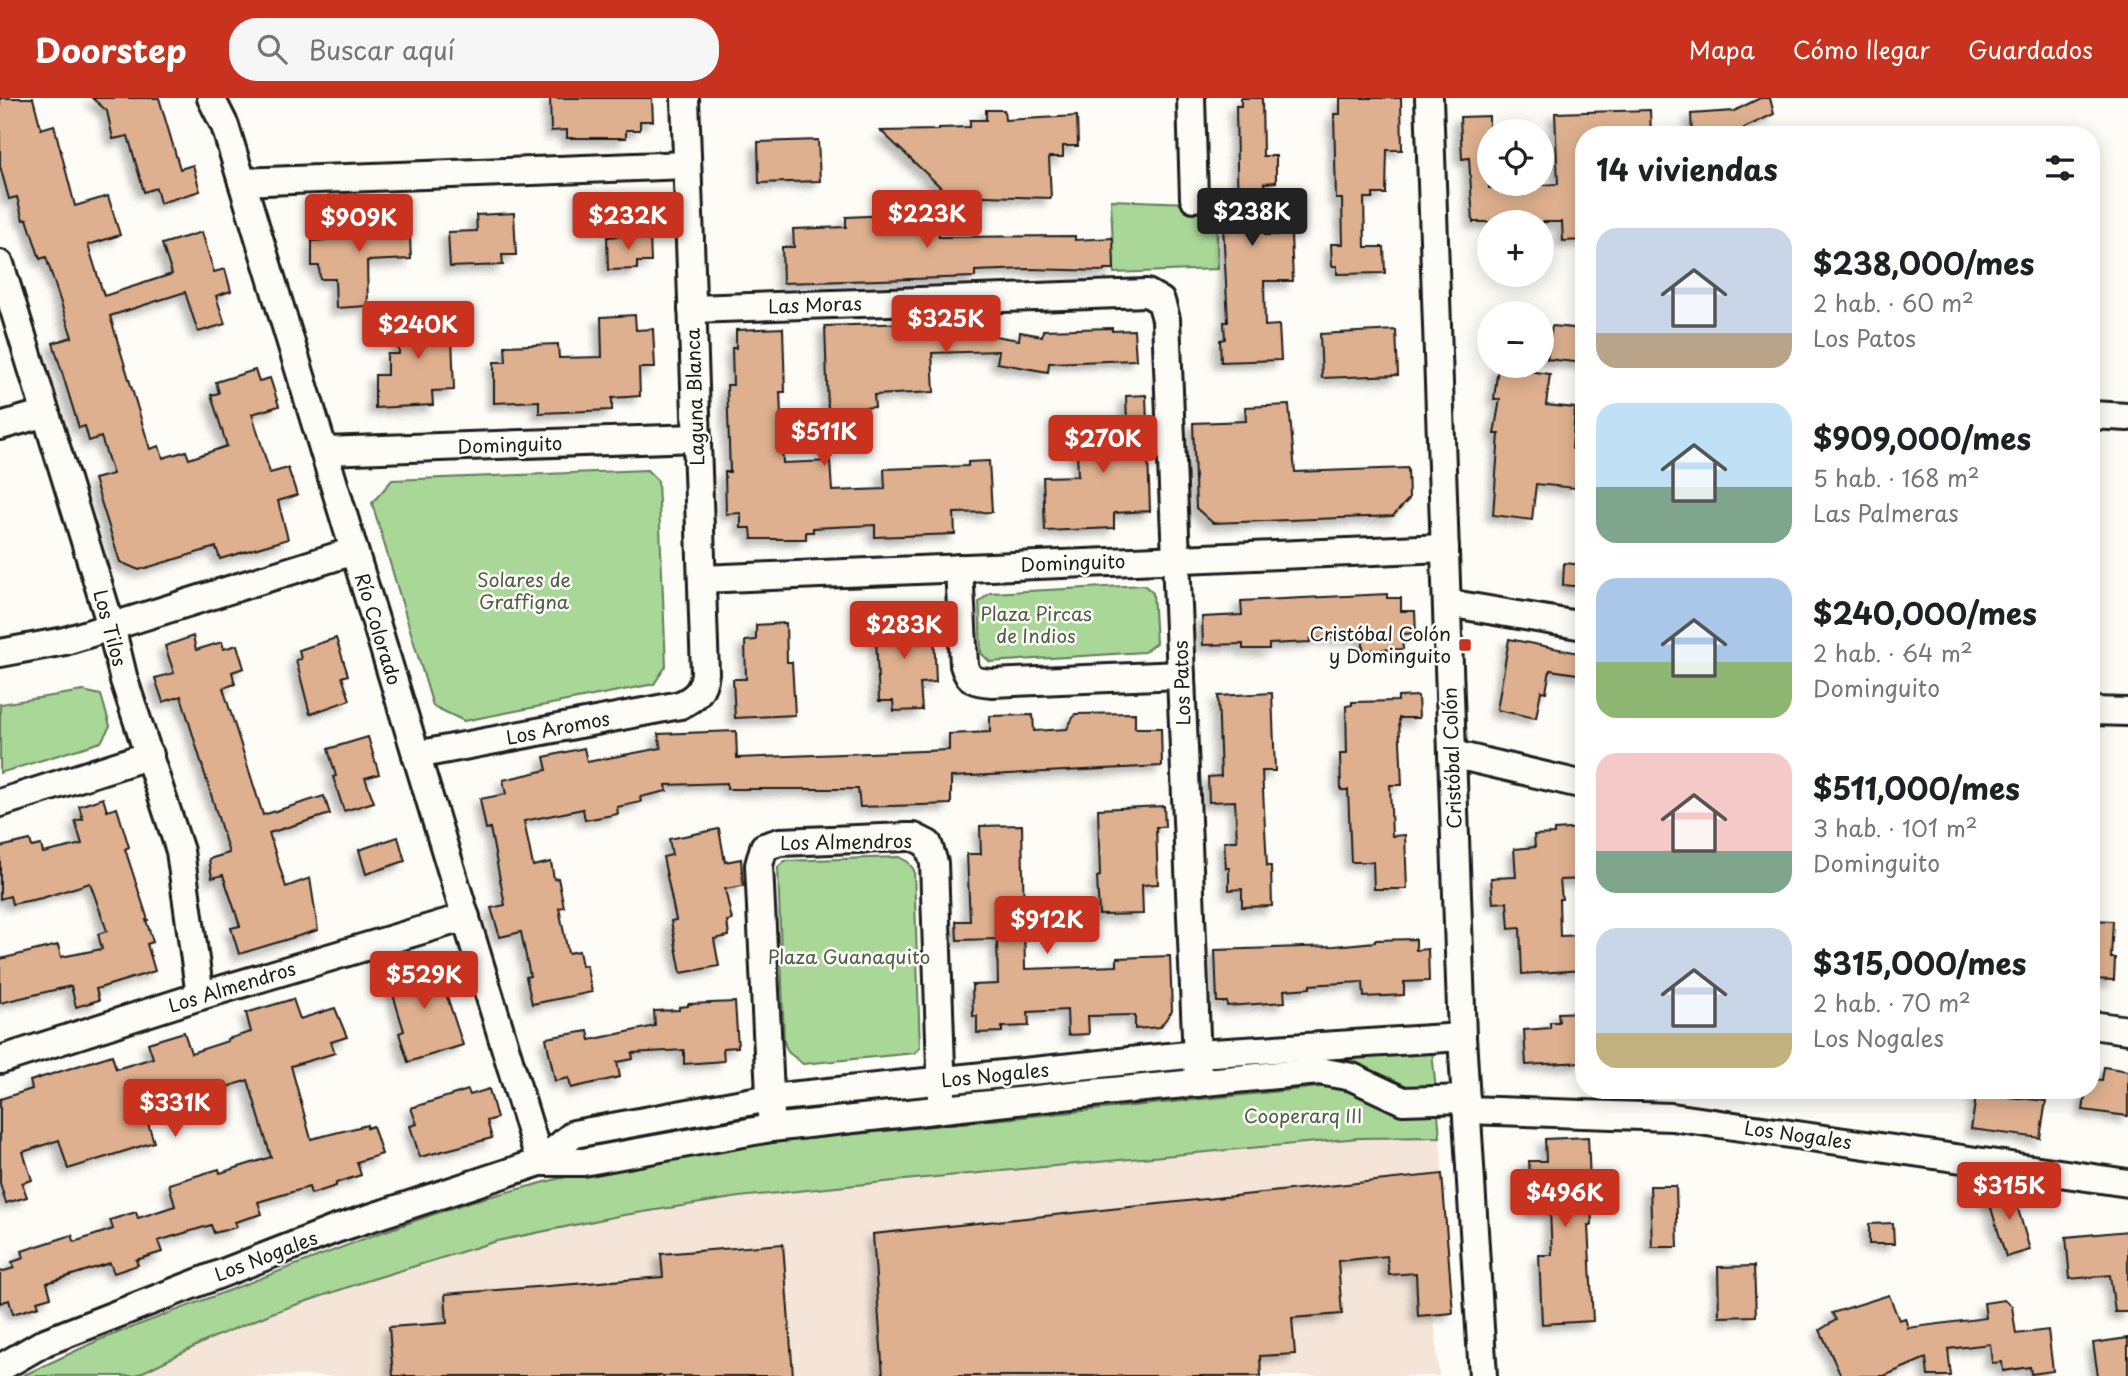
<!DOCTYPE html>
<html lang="es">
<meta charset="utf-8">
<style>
body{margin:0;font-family:"Playpen Sans",sans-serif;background:#f6f6f6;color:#202124;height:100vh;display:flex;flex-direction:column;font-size:26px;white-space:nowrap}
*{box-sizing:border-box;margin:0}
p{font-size:23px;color:#757577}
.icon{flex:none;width:38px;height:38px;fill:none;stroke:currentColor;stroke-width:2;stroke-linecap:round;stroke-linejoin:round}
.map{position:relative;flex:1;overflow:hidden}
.drawer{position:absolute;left:1575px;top:28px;width:525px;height:973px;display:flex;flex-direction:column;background:#fff;border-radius:28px;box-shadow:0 4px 18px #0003}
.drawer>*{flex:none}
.fabs{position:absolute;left:1477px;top:21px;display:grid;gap:14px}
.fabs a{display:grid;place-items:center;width:77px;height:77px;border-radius:50%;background:#fff;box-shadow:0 4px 18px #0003;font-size:35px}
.price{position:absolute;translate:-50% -60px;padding:0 16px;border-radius:7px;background:#c8321e;color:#fff;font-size:23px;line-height:46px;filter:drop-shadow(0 2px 4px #0008)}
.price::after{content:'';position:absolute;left:50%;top:42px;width:21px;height:16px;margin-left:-10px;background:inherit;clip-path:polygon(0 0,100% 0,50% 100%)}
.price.current{background:#222;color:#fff}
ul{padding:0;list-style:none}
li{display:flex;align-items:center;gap:21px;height:175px;padding:0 21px}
li span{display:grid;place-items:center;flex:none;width:196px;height:140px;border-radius:21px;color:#555}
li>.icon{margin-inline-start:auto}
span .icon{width:84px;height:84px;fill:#fffc;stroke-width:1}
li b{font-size:30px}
h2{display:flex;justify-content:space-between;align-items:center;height:84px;padding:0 21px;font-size:30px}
header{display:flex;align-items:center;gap:42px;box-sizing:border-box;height:98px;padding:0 35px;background:#c8321e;color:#fff}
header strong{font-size:33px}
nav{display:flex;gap:38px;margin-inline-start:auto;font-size:24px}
.search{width:490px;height:63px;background:#f6f6f6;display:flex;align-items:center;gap:18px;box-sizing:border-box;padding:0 24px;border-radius:28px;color:#757577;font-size:26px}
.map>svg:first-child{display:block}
.built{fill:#f4e5d8}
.green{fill:#a8d797;stroke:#627a5a;stroke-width:2}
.building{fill:#deb08f;stroke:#1c1c1c;stroke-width:2;filter:url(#shadow)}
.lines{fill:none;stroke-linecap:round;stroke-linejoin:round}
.minor-casing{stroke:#1c1c1c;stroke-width:32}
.minor{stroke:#fdfcf7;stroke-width:26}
.poi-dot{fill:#c8321e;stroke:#fdfcf7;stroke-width:2.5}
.labels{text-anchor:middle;stroke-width:5;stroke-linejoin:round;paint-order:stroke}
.street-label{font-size:19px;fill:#1c1c1c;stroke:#fdfcf7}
.park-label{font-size:19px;fill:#4d5d47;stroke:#fdfcf7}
.poi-label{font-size:19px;fill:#1c1c1c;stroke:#fdfcf7;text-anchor:end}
</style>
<header>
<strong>Doorstep</strong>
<div class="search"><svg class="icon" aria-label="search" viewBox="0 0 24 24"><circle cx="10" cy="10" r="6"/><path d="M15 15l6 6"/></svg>Buscar aquí</div>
<nav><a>Mapa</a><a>Cómo llegar</a><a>Guardados</a></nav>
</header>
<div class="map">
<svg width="2128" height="1278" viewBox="0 0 2128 1278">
<defs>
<filter id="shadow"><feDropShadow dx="-6" dy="6" stdDeviation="3.5" flood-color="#0004"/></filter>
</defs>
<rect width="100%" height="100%" fill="#fdfcf7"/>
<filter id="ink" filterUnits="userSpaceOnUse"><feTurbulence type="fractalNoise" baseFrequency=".0143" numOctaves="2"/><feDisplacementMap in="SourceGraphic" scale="14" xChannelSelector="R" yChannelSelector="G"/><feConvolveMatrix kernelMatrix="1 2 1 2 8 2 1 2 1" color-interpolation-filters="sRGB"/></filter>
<g filter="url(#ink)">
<path class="built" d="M1440 1039 1453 1215 1434 1217 1439 1278H135L212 1240 272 1215 363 1184 497 1143 618 1118 739 1099 914 1081 1359 1040Z"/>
<g class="green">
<path d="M1111 102 1216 106 1218 171 1114 175Z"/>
<path d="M647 372 658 383 666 568 654 586 464 623 433 608 372 405 392 382Z"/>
<path d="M1144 487 1153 495 1156 545 1144 554 990 564 981 555 979 504 990 495Z"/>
<path d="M83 593 101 597 110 628 101 644 0 675V606Z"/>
<path d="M899 759 908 764 914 772 920 950 915 955 803 966 788 954 784 944 778 769 785 763Z"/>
<path d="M1432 953 1436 993 1220 973 1219 968Z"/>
<path d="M1173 971 1175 977 968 998 970 993Z"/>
<path d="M1331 988C1353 991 1363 1000 1383 1009 1401 1017 1418 1018 1438 1016L1440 1039 1359 1040 914 1081 739 1099 618 1118 497 1143 363 1184 272 1215 212 1240 135 1278H22L99 1242 374 1137 469 1104 557 1081 601 1072 717 1052 795 1042Z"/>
<path d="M914 997 918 1001 802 1014 805 1008Z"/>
<path d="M741 1018 743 1024 583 1053 582 1047Z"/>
</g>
<g class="building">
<path d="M0 0H33L41 31 54 27 75 108 108 98 120 137 88 147 104 198 172 176 162 146 202 134 214 174 225 171 231 193 216 198 225 226 198 234 185 194 110 218 150 351 159 348 163 360 186 353 189 361 227 348 211 297 219 295 216 284 255 272 259 283 270 280 279 308 252 316 270 375 288 370 297 397 278 403 288 441 220 461 216 449 139 472 120 464 94 381 113 376 101 339 89 343 85 328 79 330 53 245 72 239 46 159 40 161 27 121 23 122 17 99 9 101 0 68Z"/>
<path d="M92 0H159L180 71 193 67 200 93 160 105 156 90 144 94 128 38 113 41 107 13Z"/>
<path d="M550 0H652L653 23H640V32H626V40H567V32L551 33Z"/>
<path d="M1241 0H1262L1263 58H1276V84L1264 85 1265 137H1291L1293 183H1264L1265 228 1279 227 1281 262 1221 264 1220 242 1225 241 1224 224H1228L1223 127H1238L1236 8H1241Z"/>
<path d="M1340 0H1401L1402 52H1387L1386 96H1373V100H1364L1365 149H1384L1385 175 1337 176V168H1332L1331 146H1343L1342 101H1336L1334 16H1340Z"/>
<path d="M1760 0H1770L1774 16 1744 30 1747 37H1692L1691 16 1734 13Z"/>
<path d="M986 12H1004L1005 22 1077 18 1078 48H1063V59H1049L1051 100 949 97 881 33 939 32V30L970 29V22H986Z"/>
<path d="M1650 12 1651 37H1584V142L1563 143 1562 124H1473L1469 60 1462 61 1460 19 1489 18V90L1558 86 1555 15Z"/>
<path d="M818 42 820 83 759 85 758 44Z"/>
<path d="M910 96 938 97 939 139 1075 138V142L1113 140 1114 171H1104V173L1029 171 975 173V179L783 185 782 149H794L793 131 846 129V119L911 116Z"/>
<path d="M514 115 516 157H502L503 167 450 169 448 134 477 133 476 117Z"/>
<path d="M409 120 411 161 367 163 368 208 336 210 335 181H320L319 168H312V143L325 142V127L342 126V123Z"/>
<path d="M634 137H650L651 164H637V171L608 172 607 139Z"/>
<path d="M451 212 454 292 432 293 433 307 375 310V277H387V256H399L398 214Z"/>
<path d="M635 217 636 232 653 231 655 270H639L640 298 612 300V312L539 315V303L494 305V264H506L505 248 558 246 559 260 602 259 601 219Z"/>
<path d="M964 223V233L1019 242 1020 234 1042 238 1043 232 1112 230V233L1134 232 1136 262 1049 265 1048 274 997 265 999 253 932 255 934 294 874 297 875 309 828 312 825 228Z"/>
<path d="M1552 228 1584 231V265L1547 261Z"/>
<path d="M783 230 785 294H780L783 365 830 363 832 393 885 391 884 371 968 368V364L989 363 992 414 954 415 955 436 875 439V427L813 430V434H806V441H752L751 430H741V415L726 416 725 374H730L727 287H733L732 250H736V232Z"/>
<path d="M1396 232 1398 277 1322 280 1320 236Z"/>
<path d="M1498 269 1550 276 1546 307 1575 310 1572 351 1579 352 1575 390 1536 386 1532 422 1493 417 1499 336H1494L1500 301H1494Z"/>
<path d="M1146 297 1150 413 1114 415V430L1045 433 1043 379 1078 378 1076 326 1127 324 1126 298Z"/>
<path d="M1289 307 1295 374 1408 370 1409 401 1393 418 1213 425 1196 410 1193 325 1246 323 1245 309Z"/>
<path d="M1564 465 1584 467V489L1563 487Z"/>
<path d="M1387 496V500H1401V513H1415L1416 535 1402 536 1403 551 1363 552V539L1310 541V544L1269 546V551H1243V546L1203 547 1202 519 1242 517 1241 503Z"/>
<path d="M917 517 918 533H934L936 584 920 585 922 612 894 613 893 603H879L875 519Z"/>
<path d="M786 525 787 564H792L795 617 735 620 733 581H746L745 543 756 542V527Z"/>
<path d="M193 538 196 552 222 544 224 551 237 547 244 570 232 574 235 586 223 590 263 717 324 698 330 716 269 735 286 789 310 780 318 832 239 856 231 830 240 828 223 777 212 780 209 761 229 755 220 726 181 598 163 604 155 580 174 575 165 548Z"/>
<path d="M336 540 348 577 342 579 350 602 310 616 296 562 301 561 299 552Z"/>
<path d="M1509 541 1584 556V577L1550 572 1546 594 1541 593 1536 620 1497 612Z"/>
<path d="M1272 595 1275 673H1262L1267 768H1271L1272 808 1242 809V791L1229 792V770H1226L1224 743H1237L1235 703 1209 704 1208 679 1221 678 1218 598Z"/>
<path d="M1418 598 1419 620H1399L1402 687H1390L1392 738 1405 737 1407 791H1374L1373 764H1351L1348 692H1341L1340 656H1347L1346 608 1352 607V604L1398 603V599Z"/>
<path d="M1135 615V630H1161L1162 668 951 679V706L860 709 858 691H727V685L666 687 667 693 640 699 641 704 617 709 618 716 585 722 583 711 524 723 533 768 551 764 554 781 558 780 564 809 559 810 568 855 579 853 582 868 586 867 592 894 532 906 526 879 530 878 521 834 500 839 491 810 505 807 490 730 486 731 480 701 506 696 503 682 547 672 544 659 584 650 587 664 661 650 658 636 736 633 737 660 949 652V636L990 634V618L1033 617 1034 633 1067 631 1075 616Z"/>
<path d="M368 639 379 676 365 680 374 704 344 713 333 679 336 678 328 651Z"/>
<path d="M103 700 107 713 117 710 129 749 125 751 148 822H146L153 844 147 846 155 873 96 891 99 902 76 909 71 888 0 905V861L58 847 61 859 102 851 98 836 107 833 90 785 42 800 12 806 10 798 0 801V749L30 742 32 749 41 747 43 755 82 746 75 723 83 721 79 708Z"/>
<path d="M1164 708 1165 729H1156L1158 786 1142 787 1143 816 1099 817 1097 779 1100 778 1098 711Z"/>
<path d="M1022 727 1025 871 1117 868V860L1170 858 1172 913 1160 929 1135 931V917L1088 918 1089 936 1068 937 1067 912 1028 914 1029 928 1002 929V934L977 935V918H973L972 887 998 886 997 841 957 842 956 823H970L967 756H981L980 728Z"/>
<path d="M1584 730V781L1560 782 1562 801H1559L1560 838 1584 837V872L1522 876 1520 830 1509 831 1507 804 1493 805 1491 780 1516 779 1514 751 1535 749 1534 737 1554 736V732Z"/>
<path d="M719 731 725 764 741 761 743 788 725 791 732 822 727 823 729 838 714 841 719 868 681 875 671 823 676 822 663 759 672 757 669 741Z"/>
<path d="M398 739 405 763 366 776 359 752Z"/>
<path d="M2091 822 2113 823 2111 860H2115L2114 882 2091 881Z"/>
<path d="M1416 841V852L1428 851 1429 883 1404 884V897L1364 899 1363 884 1324 886 1310 887V890L1284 892 1285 904 1227 908V904H1217L1215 852 1334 848 1375 844V842Z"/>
<path d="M434 859 463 947 408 964 399 935 404 933 389 883 401 879 398 870Z"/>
<path d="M293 901 300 921 335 910 347 939 331 944 335 955 291 968 311 1041 367 1027V1030L373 1028 382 1056 357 1064 361 1077 336 1085V1088L311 1096 309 1089 258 1104 262 1116 235 1124 237 1129 214 1135 211 1127 158 1143 162 1154 136 1162 138 1167 114 1175 110 1165 47 1185 51 1199 37 1203 39 1208 13 1216 9 1202 0 1205V1174L14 1170 12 1164 24 1160 22 1153 72 1137 74 1144 113 1131 110 1122 136 1114 138 1120 175 1108 169 1086 219 1071 220 1075 271 1059 248 982 145 1016 154 1044 68 1071 59 1042 23 1054 32 1082 22 1085 27 1099 6 1105 0 1085V1001L32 991 30 983 112 957 116 971 153 960 148 945 184 934 191 955 228 943 227 941 251 934 246 915Z"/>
<path d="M735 904 738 949 723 950 724 963 684 966V952L632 955 633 961 617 964 620 979 571 990 569 980 555 983 546 940 588 933 590 942 655 928 654 913 679 912V909L688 908V906Z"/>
<path d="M1584 914V964L1526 967 1524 932 1550 930V924H1559L1558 915Z"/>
<path d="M2104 969 2128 973V1018L2083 1012 2086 992H2091V981L2102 982Z"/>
<path d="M489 991 497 1020 487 1023 492 1040 420 1059 410 1028 417 1026 411 1010 468 992 470 997Z"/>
<path d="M1977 992H2010L2009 999 2046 1003 2040 1040 1971 1031Z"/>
<path d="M1588 1039 1592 1127H1588L1593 1223 1542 1226 1539 1157H1552L1550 1113 1532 1114 1529 1063H1546L1545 1041Z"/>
<path d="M1442 1076 1453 1215 1418 1218 1416 1175 1389 1177 1387 1158 1338 1163 1342 1216 1292 1220 1295 1256 1260 1258 1261 1278H883L873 1136Z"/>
<path d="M1650 1088H1676L1678 1149H1652Z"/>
<path d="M2012 1090 2030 1152 2006 1159 1987 1097Z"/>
<path d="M1893 1125 1894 1146H1869V1126Z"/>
<path d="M2128 1133V1214H2115L2110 1177 2070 1181 2066 1139Z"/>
<path d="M783 1146 793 1278H393L389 1229 447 1225 445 1196 663 1179 661 1156Z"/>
<path d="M1754 1168 1756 1218 1719 1219 1718 1169Z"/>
<path d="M1889 1197 1899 1222 1905 1220 1908 1230 1986 1220 1984 1205 2004 1202 2012 1208 2016 1236 2048 1232 2053 1273 2031 1276 2030 1269 2003 1273 2002 1264 1992 1265 1990 1246 1948 1251 1951 1278H1928L1926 1260 1884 1278H1841L1820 1232 1836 1222 1832 1215Z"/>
<path d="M2128 1240V1278H2098L2093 1245Z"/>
</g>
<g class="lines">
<defs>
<g id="minor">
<path d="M211 0 225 28 540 1064"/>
<path d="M1191 0 1194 100"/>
<path d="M1429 0 1462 939 1483 1278"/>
<path d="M242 84 687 67"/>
<path d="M0 166 111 528 124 582 180 753 200 898"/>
<path d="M692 211 1147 195 1161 203 1166 221 1198 985"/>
<path d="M2091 317 2128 319"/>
<path d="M0 328 46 315"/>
<path d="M324 353 697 340"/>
<path d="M959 470 964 567C968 583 977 584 992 585L1181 577"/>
<path d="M702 481 1445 450"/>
<path d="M1447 505 1584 528"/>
<path d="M0 555 65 543 354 453"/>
<path d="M2091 613 2128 614"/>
<path d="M1452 656 1584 687"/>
<path d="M416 657 680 607C696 600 703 592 705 575L685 0"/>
<path d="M0 705 150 657"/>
<path d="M2091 927 2128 932"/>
<path d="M0 962 200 898 466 819"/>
<path d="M1466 1012 1672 1019 2128 1085"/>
<path d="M771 1017 759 767 764 749 780 744 907 739H914L928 746 934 765 942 999"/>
<path d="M540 1064 574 1036 770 1000 1197 956 1462 939"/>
<path d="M0 1270 45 1244 336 1131 540 1064H583L771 1030 1072 997 1319 973 1352 979 1403 1003 1466 1001"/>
</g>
</defs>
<use href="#minor" class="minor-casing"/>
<use href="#minor" class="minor"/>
</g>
</g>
<rect class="poi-dot" x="1458" y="540" width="14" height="14" rx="3.5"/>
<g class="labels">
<g class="street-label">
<text transform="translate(815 207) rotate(-2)" y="7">Las Moras</text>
<text transform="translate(695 299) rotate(-92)" y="7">Laguna Blanca</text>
<text transform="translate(510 347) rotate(-2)" y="7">Dominguito</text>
<text transform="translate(1073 465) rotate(-2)" y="7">Dominguito</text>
<text transform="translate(110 530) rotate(75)" y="7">Los Tilos</text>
<text transform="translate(378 531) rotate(73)" y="7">Río Colorado</text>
<text transform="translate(1182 585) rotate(-92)" y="7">Los Patos</text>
<text transform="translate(558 630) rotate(-11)" y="7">Los Aromos</text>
<text transform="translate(1452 660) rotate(-92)" y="7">Cristóbal Colón</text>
<text transform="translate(846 744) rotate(-1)" y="7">Los Almendros</text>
<text transform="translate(232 889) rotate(-17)" y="7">Los Almendros</text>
<text transform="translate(995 977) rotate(-6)" y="7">Los Nogales</text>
<text transform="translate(1798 1037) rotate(8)" y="7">Los Nogales</text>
<text transform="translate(266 1158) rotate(-21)" y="7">Los Nogales</text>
</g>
<g class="park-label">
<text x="524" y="489">Solares de<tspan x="524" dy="22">Graffigna</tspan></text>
<text x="1036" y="523">Plaza Pircas<tspan x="1036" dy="22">de Indios</tspan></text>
<text x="849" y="866">Plaza Guanaquito</text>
<text x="1303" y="1025">Cooperarq III</text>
</g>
<g class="poi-label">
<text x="1451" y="543">Cristóbal Colón<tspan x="1451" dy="22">y Dominguito</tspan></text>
</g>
</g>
</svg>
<div class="fabs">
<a><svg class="icon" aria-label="locate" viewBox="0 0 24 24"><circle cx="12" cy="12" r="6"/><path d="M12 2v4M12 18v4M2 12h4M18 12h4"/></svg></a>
<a>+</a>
<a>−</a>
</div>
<b class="price current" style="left:1252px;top:150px">$238K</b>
<b class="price" style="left:927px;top:152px">$223K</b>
<b class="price" style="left:628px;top:154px">$232K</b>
<b class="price" style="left:359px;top:156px">$909K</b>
<b class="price" style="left:946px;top:257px">$325K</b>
<b class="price" style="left:418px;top:263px">$240K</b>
<b class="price" style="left:824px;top:370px">$511K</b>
<b class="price" style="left:1103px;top:377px">$270K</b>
<b class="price" style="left:904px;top:563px">$283K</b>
<b class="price" style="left:1047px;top:858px">$912K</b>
<b class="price" style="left:424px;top:913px">$529K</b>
<b class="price" style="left:175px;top:1041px">$331K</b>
<b class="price" style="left:2009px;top:1124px">$315K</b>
<b class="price" style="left:1565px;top:1131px">$496K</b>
<section class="drawer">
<h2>14 viviendas<svg class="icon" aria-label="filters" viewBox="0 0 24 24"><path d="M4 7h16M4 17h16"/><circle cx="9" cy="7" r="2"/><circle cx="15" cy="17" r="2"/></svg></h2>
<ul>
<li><span style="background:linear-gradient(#c9d6e8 75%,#b9a48a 0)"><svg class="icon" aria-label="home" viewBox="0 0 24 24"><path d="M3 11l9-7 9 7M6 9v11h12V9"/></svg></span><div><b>$238,000/mes</b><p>2 hab. · 60 m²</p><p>Los Patos</p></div></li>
<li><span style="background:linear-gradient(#bfe0f5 60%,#7fa58c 0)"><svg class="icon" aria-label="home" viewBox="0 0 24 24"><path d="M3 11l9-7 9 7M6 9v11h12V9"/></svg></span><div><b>$909,000/mes</b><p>5 hab. · 168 m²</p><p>Las Palmeras</p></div></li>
<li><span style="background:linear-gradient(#a9c7e8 60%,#8fb573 0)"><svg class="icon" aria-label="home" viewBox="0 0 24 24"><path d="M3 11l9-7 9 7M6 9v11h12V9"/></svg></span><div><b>$240,000/mes</b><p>2 hab. · 64 m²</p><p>Dominguito</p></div></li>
<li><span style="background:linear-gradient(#f6c9c9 70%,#7fa58c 0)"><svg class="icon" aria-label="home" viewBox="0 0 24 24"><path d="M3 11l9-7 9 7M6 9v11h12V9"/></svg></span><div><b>$511,000/mes</b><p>3 hab. · 101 m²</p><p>Dominguito</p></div></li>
<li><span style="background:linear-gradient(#c9d6e8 75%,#c2b280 0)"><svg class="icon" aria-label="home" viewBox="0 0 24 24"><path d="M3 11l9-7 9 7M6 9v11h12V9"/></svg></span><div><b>$315,000/mes</b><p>2 hab. · 70 m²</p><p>Los Nogales</p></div></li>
</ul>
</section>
</div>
